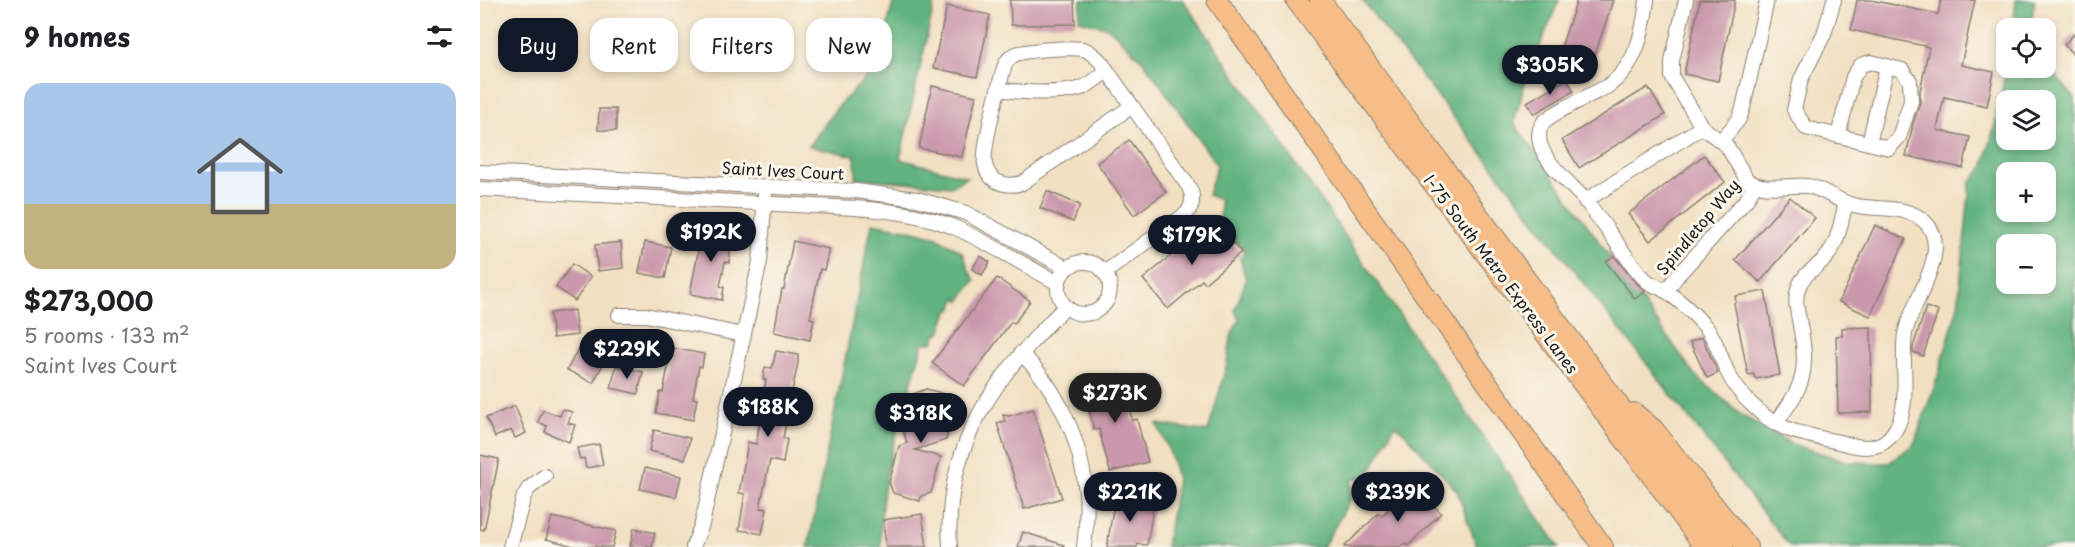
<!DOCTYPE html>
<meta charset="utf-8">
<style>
body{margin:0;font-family:"Playpen Sans",sans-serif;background:#f6f6f6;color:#202124;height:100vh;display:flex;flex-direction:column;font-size:22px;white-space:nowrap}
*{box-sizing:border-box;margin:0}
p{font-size:20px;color:#757577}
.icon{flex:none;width:33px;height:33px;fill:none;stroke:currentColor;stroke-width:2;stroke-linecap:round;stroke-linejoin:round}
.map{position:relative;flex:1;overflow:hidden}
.drawer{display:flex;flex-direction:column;background:#fff;width:480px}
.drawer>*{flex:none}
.banner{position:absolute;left:18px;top:18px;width:570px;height:54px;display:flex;gap:12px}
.tools{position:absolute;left:1516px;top:18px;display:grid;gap:12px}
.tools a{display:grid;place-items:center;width:60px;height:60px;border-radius:12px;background:#fff;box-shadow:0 3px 9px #0003;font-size:30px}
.price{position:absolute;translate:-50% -51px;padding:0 14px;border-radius:21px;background:#111827;color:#fff;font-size:20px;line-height:39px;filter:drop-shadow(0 2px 3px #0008)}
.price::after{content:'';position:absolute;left:50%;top:36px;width:18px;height:14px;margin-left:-9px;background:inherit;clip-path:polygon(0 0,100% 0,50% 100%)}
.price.current{background:#222;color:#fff}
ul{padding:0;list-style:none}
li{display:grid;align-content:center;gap:12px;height:318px;padding:0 24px}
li+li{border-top:2px solid #e0e0e0}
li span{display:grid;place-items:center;height:186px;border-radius:18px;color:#555}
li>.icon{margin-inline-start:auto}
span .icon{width:108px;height:108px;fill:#fffc;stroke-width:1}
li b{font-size:26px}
h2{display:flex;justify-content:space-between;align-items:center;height:72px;padding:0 24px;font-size:26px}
.chip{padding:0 21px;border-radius:18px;background:#fff;box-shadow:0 3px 9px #0003;font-size:21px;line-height:54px}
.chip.current{background:#111827;color:#fff}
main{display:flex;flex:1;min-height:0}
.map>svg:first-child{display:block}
.forest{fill:#62b380;stroke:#3f684e;stroke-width:1.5;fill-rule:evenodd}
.building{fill:#ca98ac}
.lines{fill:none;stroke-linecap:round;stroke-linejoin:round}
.minor-casing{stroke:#877e70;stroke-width:16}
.highway-casing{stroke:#877e70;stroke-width:22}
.minor{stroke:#fff;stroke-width:14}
.highway{stroke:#f7bd88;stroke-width:20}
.labels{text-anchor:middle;stroke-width:6;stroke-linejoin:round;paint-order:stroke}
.street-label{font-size:16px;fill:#1c1c1c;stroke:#fbf7ec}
</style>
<main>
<section class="drawer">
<h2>9 homes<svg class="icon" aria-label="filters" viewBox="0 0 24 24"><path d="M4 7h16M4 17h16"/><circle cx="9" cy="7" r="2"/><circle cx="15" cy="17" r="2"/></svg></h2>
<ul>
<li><span style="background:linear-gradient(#a9c7e8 65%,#c2b280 0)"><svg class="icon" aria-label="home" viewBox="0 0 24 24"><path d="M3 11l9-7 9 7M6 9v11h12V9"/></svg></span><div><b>$273,000</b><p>5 rooms · 133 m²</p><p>Saint Ives Court</p></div></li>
</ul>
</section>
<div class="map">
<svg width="1595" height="547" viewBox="0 0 1595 547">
<rect width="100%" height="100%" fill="#fbf7ec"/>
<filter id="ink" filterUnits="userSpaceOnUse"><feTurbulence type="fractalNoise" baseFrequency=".0167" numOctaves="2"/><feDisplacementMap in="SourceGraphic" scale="12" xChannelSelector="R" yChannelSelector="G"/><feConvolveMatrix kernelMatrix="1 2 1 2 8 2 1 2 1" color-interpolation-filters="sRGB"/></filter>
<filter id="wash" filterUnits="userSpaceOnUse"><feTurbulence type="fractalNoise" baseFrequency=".008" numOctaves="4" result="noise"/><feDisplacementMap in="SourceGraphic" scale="24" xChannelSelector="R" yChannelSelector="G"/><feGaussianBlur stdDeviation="1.35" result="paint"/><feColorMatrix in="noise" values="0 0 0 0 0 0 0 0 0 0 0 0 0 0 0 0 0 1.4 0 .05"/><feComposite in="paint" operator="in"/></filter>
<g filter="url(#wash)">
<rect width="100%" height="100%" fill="#f2e0c3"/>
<g class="forest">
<path d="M414 0H455L420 159 487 177 472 186 376 178 375 156 329 146 359 105 396 68Z"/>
<path d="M601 0H703L1079 547H997L977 491 923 431 915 425 887 477 871 480 873 495 843 547H686L697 479 690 453 677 424 728 432 747 364 751 336 759 320 755 310 766 280 760 258 765 251 740 223V200L728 195 737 165 664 62 629 28 599 20Z"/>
<path d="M882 0H1079L1045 82 1034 123 1215 375 1261 415 1312 444 1369 462 1409 463 1434 444 1458 376 1478 306 1490 183 1503 168 1515 125 1527 65V68H1566V57L1573 73 1595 98V547H1310ZM1527 100H1566V140H1527ZM1527 172H1566V212H1527ZM1527 244H1566V284H1527Z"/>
<path d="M1536 0H1555L1551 22 1553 28H1533Z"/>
<path d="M392 223 426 229 457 237 483 253 489 271 495 280 480 301 476 298 472 310 469 309 460 333H457L453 343H443C425 410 397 476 401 547H328Z"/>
</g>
<g id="blocks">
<g class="building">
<path d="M530 0H594L595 24 531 25Z"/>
<path d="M1097 0H1133L1111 67 1078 56Z"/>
<path d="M1220 0H1255L1238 81 1204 74Z"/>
<path d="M1377 0H1391L1458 14 1461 0H1495L1481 65 1514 72 1507 106 1464 97 1457 130 1490 137 1483 168 1426 156 1433 124 1440 103V91L1449 47 1371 30Z"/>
<path d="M467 6 510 15 497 77 453 68Z"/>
<path d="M1595 33V56L1584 45Z"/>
<path d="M1087 79 1094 91 1054 114 1047 102Z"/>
<path d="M452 86 496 96 482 157 439 148Z"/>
<path d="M1168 87 1185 115 1099 168 1082 140Z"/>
<path d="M119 109H136V131L118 130Z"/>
<path d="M649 140 686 192 654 215 617 163Z"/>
<path d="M1224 155 1245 182 1170 241 1148 214Z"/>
<path d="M567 191 600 205 593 222 560 208Z"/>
<path d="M1310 197 1335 218 1280 282 1255 260Z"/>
<path d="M736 223 761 253 725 283 722 280 688 309 663 279 699 249 701 252Z"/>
<path d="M1395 225 1426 239 1390 316 1359 302Z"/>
<path d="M223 228 252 234 249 263 245 262 240 286 244 287 242 300 210 294 219 247 213 246 215 236 221 237Z"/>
<path d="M313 241 349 249 344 270 340 269 330 318 334 319 330 340 294 332 302 289H304Z"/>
<path d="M141 242 143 268 118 271 115 245Z"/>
<path d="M165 242 191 247 185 278 159 273Z"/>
<path d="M500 256 510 262 502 275 492 269Z"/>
<path d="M1134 256 1155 282 1166 291 1155 299 1126 262Z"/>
<path d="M92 264 111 277 95 301 76 287Z"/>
<path d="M517 278 550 301 534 324 531 322 484 386 452 363Z"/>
<path d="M1285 291 1300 375 1275 379 1274 374 1268 375 1254 303 1256 302 1255 296Z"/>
<path d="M1446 307 1458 311 1443 356 1433 352V347Z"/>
<path d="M94 310 97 335 73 338 70 313Z"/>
<path d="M1391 327 1392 412 1358 413 1356 336H1362V328Z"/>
<path d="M1222 337 1238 373 1227 378 1210 342Z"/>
<path d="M192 348 224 354 222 367 219 366 213 398 217 399 213 420 176 413 180 392H183Z"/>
<path d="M98 349 112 357 115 351 127 357 113 383 87 370Z"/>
<path d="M296 351 318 355V363L311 396 315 397 312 413 308 412 303 438 307 439 303 463 290 460 280 508 287 509 282 534 259 530 265 494 259 493 268 442 276 444 281 417 275 415 277 403 281 404 286 380 283 379 285 367 292 368Z"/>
<path d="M136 366 163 372 158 394 131 388Z"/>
<path d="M641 375 652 420 657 419 668 462 630 472 619 429 614 430 603 385Z"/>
<path d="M446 389 462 393 463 398 476 402 466 440 435 450 461 457 451 493 441 496 440 501 413 493 409 482 419 446 427 443 423 430 433 394Z"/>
<path d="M35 406 46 433 35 438 31 430 15 437 6 418Z"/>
<path d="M83 409 92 412 88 423 95 425 89 442 65 432 67 426 58 422 63 410 80 416Z"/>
<path d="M553 409 582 498 544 509 517 423 525 421 523 415 529 416Z"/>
<path d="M174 430 210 438 205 459 169 451Z"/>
<path d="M119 444 123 465 106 468 104 458 100 459 97 448Z"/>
<path d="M0 455 19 459 4 530 0 529Z"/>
<path d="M165 468 201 476 196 497 160 489Z"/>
<path d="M934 485 961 513 928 546 925 543 920 547H864L899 513 902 516Z"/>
<path d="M635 497 674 503 667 545 658 544 657 547H627Z"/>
<path d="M442 514 447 547H406L403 520Z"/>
<path d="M72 517 136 531 132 547 94 546 66 539Z"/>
<path d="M154 528 175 533 172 547H150Z"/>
<path d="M543 532 584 545V547H538Z"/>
</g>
</g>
</g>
<g filter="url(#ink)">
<use href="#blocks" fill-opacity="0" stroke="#877e70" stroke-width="1.5"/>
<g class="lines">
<defs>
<g id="minor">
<path d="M1167 0C1163 33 1157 65 1128 86 1117 92 1068 115 1063 123 1060 127 1059 133 1059 137 1060 160 1091 184 1106 201 1112 209 1118 217 1124 225 1135 240 1154 270 1167 281 1174 286 1182 288 1189 293 1201 302 1213 313 1223 324 1236 337 1240 357 1248 373 1258 394 1283 419 1305 428 1322 435 1341 438 1359 442 1377 447 1396 452 1410 437 1434 411 1420 365 1425 334 1431 301 1474 250 1445 222 1427 204 1396 211 1373 205 1356 201 1344 188 1327 186 1308 184 1283 192 1267 180L1247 146 1222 127 1192 77V61L1206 0"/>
<path d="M1354 0 1344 34 1321 79 1314 110 1326 128 1409 148 1419 137 1431 101 1430 81 1422 70 1391 62 1381 65 1373 77 1358 136"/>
<path d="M519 89C539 93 584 95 604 87 612 83 620 76 627 71"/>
<path d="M1241 141 1259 119 1263 108 1287 0"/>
<path d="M1389 143 1407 66"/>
<path d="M0 172 376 191 437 199 486 213 587 268"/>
<path d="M0 189 375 208C408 210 446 215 476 228 511 244 544 265 578 283"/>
<path d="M1105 201 1222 127"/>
<circle cx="604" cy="288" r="26"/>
<path d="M624 273 706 214C713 206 714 197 709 187L621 62C616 57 612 53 606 50 595 46 544 50 534 55 527 59 525 64 523 71 518 90 502 148 505 164 508 182 526 188 542 183L652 106"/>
<path d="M1186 291 1198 275 1267 199 1275 184"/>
<path d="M139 315H166L263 335"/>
<path d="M541 353C578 389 601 440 606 492 608 510 606 529 604 547"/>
<path d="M1296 423C1324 385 1329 372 1320 325 1318 313 1314 301 1318 289 1323 272 1338 268 1348 255 1359 240 1361 220 1366 203"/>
<path d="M30 547 44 496 49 488 65 476"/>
<path d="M213 547 222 524 280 261 285 194"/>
<path d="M470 547C463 445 517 374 585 307"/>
</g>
<g id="highway">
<path d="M737 0 1123 547"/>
<path d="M816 0 1225 547"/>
<path d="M840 0 1243 547"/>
<path d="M1154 413 1174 430 1267 547"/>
</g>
</defs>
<use href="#minor" class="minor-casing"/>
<use href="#highway" class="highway-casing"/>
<use href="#minor" class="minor"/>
<use href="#highway" class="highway"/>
</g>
</g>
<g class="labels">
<g class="street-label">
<text transform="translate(303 171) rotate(3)" y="6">Saint Ives Court</text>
<text transform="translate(1218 227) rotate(-50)" y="6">Spindletop Way</text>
<text transform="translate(1021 274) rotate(53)" y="6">I-75 South Metro Express Lanes</text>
</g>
</g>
</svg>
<div class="tools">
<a><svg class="icon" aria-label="locate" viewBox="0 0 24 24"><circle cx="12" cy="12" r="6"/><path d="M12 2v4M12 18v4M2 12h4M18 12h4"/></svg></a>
<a><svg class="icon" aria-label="layers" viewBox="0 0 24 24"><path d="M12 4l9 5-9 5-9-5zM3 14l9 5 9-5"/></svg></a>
<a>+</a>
<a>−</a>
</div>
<b class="price" style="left:1070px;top:96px">$305K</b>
<b class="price" style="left:231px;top:263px">$192K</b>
<b class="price" style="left:712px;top:266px">$179K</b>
<b class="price" style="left:147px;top:380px">$229K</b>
<b class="price current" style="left:635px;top:424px">$273K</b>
<b class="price" style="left:288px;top:438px">$188K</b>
<b class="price" style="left:441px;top:444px">$318K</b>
<b class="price" style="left:650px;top:523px">$221K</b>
<b class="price" style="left:918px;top:523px">$239K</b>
<div class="banner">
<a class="chip current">Buy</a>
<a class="chip">Rent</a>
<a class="chip">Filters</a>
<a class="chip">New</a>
</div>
</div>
</main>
